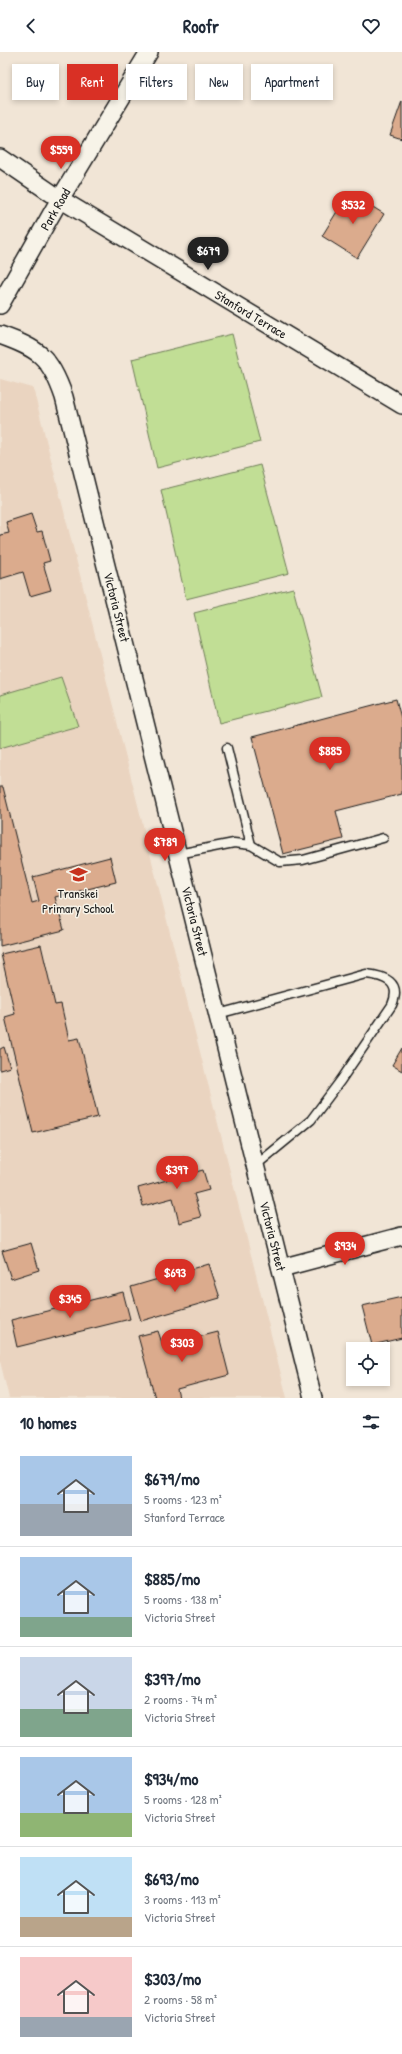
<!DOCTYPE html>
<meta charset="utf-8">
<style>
body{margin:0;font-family:"Patrick Hand",sans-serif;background:#f2f2f3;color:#1f2937;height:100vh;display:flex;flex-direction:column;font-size:15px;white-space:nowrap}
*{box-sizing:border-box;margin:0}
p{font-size:13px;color:#747a83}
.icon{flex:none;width:22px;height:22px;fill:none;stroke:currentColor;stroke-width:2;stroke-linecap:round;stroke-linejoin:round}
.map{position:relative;height:1346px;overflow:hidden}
.side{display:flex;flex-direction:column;background:#fff;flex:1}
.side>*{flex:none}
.top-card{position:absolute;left:12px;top:12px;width:378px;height:36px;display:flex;gap:8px}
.tools{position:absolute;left:346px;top:1290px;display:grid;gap:8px}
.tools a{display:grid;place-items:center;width:44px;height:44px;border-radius:0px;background:#fff;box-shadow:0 2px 6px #0003;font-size:20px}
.price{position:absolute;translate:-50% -34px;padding:0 9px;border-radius:14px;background:#d93025;color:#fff;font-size:13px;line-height:26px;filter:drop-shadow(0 1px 2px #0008)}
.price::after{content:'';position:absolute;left:50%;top:24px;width:12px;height:9px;margin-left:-6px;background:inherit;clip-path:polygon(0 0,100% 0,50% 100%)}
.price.selected{background:#222;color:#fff}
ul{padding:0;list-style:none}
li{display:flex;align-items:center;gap:12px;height:100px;padding:0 20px}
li+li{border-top:1px solid #e0e1e3}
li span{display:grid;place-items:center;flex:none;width:112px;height:80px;border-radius:0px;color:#555}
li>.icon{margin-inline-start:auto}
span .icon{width:48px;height:48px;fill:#fffc;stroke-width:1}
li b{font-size:17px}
h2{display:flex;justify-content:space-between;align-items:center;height:48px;padding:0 20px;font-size:17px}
.chip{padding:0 14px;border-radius:0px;background:#fff;box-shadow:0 2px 6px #0003;font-size:14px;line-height:36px}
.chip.selected{background:#d93025;color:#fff}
header{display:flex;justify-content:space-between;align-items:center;height:52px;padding:0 20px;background:#fff;font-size:18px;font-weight:800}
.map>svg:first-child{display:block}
.built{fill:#ead4c0}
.green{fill:#c1de95;stroke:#6e7d58}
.building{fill:#dbab8d;stroke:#1c1c1c}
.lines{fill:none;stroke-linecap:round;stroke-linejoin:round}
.service-casing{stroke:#1c1c1c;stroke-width:11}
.minor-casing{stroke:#1c1c1c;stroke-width:20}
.service{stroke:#f7f3e8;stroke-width:8}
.minor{stroke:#f7f3e8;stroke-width:17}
.labels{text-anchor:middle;stroke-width:3;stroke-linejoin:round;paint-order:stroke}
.street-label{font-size:13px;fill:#1c1c1c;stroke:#f7f3e8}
.poi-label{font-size:13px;fill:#1c1c1c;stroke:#f7f3e8}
</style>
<header><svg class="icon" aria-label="back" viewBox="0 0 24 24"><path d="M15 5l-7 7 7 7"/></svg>Roofr<svg class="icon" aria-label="heart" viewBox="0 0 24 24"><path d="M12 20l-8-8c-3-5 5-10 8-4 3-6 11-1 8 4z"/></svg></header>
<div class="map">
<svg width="402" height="1346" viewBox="0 0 402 1346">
<rect width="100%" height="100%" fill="#f1e5d6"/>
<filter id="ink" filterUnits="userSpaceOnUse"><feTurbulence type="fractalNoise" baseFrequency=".025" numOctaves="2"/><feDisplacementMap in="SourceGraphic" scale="8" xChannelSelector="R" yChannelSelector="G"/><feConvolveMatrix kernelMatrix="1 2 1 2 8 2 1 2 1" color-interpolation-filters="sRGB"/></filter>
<g filter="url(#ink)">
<path class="built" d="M0 327 33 336 287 1346H9L0 1309Z"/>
<g class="green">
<path d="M232 282 260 390 157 416 132 307Z"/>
<path d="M260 413 289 521 186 547 161 438Z"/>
<path d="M293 536 322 645 219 671 194 561Z"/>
<path d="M61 625 78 674 0 696V643Z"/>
</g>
<g class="building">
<path d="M402 49V87L390 83Z"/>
<path d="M349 140 384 162 357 206 322 184Z"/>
<path d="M31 462 37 480 42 479 50 509 43 511 51 538 30 544 23 520 0 527V483L9 481 6 470Z"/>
<path d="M396 647 402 670V742L336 759 343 787 283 802 252 685Z"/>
<path d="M0 735H3L32 851 39 849 33 825 110 805 116 830 55 845 64 878 0 894Z"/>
<path d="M41 893 55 953 61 952 69 988 79 986 98 1065 33 1081 5 965 15 962 1 902Z"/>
<path d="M4 995 10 1015 0 1018V997Z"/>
<path d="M402 996V1019L392 1013Z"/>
<path d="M184 1105 188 1122 203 1118 209 1138 194 1142 201 1165 179 1171 173 1146 143 1154 138 1136 167 1128 162 1111Z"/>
<path d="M31 1191 39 1218 11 1227 2 1199Z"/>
<path d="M209 1212 220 1246 141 1269 131 1235Z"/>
<path d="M123 1240 130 1267 17 1295 11 1268Z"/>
<path d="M402 1245V1286L372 1293 362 1254Z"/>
<path d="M158 1279 163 1294 218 1280 229 1323 177 1337 179 1346H155L138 1284Z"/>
</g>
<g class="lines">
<defs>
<g id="service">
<path d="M227 696 251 793"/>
<path d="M178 802 234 791 251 793 280 810 303 808 383 786"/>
<path d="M218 962 366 922C385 924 402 930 392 953L341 1028 311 1068 255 1114"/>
</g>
<g id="minor">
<path d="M0 106 60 147 402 353"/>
<path d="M0 253 60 147 149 0"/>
<path d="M0 283C39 297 50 304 64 345L313 1346"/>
<path d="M281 1216 402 1184"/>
</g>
</defs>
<use href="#service" class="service-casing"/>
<use href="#minor" class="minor-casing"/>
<use href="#service" class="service"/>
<use href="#minor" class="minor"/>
</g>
</g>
<defs>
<symbol id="school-bare" viewBox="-9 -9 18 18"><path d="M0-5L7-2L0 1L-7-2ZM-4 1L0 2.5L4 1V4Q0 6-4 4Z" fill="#c8321e" stroke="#f7f3e8" stroke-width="2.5" paint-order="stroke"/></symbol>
</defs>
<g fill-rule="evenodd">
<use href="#school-bare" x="66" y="810" width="25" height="25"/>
</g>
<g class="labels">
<g class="street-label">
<text transform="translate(55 157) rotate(-60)" y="5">Park Road</text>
<text transform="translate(251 262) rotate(31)" y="5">Stanford Terrace</text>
<text transform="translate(117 555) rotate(76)" y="5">Victoria Street</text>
<text transform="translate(195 869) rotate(76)" y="5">Victoria Street</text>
<text transform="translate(273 1184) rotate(76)" y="5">Victoria Street</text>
</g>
<g class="poi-label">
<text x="78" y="846">Transkei<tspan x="78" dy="15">Primary School</tspan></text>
</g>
</g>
</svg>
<div class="tools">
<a><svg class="icon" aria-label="locate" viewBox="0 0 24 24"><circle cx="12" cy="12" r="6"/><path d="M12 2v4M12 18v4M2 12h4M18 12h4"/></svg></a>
</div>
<b class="price" style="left:61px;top:118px">$559</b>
<b class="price" style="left:353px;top:173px">$532</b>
<b class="price selected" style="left:208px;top:219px">$679</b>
<b class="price" style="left:330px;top:719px">$885</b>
<b class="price" style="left:165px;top:810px">$789</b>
<b class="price" style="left:177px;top:1138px">$397</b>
<b class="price" style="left:345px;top:1214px">$934</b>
<b class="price" style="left:175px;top:1241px">$693</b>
<b class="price" style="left:70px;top:1267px">$345</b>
<b class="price" style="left:182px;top:1311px">$303</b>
<div class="top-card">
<a class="chip">Buy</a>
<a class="chip selected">Rent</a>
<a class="chip">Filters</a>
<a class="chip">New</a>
<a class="chip">Apartment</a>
</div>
</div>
<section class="side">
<h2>10 homes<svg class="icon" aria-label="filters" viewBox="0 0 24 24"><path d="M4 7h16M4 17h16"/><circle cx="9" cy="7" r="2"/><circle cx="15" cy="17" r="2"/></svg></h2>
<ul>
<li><span style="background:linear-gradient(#a9c7e8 60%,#9aa5b1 0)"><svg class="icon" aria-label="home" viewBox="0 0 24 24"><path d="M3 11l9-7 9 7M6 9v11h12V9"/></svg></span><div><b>$679/mo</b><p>5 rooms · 123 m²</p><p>Stanford Terrace</p></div></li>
<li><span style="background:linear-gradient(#a9c7e8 75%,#7fa58c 0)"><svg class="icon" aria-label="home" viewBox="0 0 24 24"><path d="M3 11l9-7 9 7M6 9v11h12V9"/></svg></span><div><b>$885/mo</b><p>5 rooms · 138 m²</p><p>Victoria Street</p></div></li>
<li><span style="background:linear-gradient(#c9d6e8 65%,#7fa58c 0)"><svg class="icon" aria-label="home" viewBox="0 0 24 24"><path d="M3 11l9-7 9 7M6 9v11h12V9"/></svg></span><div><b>$397/mo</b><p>2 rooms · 74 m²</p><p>Victoria Street</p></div></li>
<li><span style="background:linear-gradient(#a9c7e8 70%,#8fb573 0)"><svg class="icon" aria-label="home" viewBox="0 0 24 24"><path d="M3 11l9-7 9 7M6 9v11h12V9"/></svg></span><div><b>$934/mo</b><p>5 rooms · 128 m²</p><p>Victoria Street</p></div></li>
<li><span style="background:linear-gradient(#bfe0f5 75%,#b9a48a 0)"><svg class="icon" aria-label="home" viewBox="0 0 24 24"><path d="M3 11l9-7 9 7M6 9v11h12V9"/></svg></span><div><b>$693/mo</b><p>3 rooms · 113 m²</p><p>Victoria Street</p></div></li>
<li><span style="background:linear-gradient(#f6c9c9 75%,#9aa5b1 0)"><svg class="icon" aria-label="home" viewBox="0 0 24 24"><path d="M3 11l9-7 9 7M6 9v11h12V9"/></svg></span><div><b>$303/mo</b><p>2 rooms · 58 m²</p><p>Victoria Street</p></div></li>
</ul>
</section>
